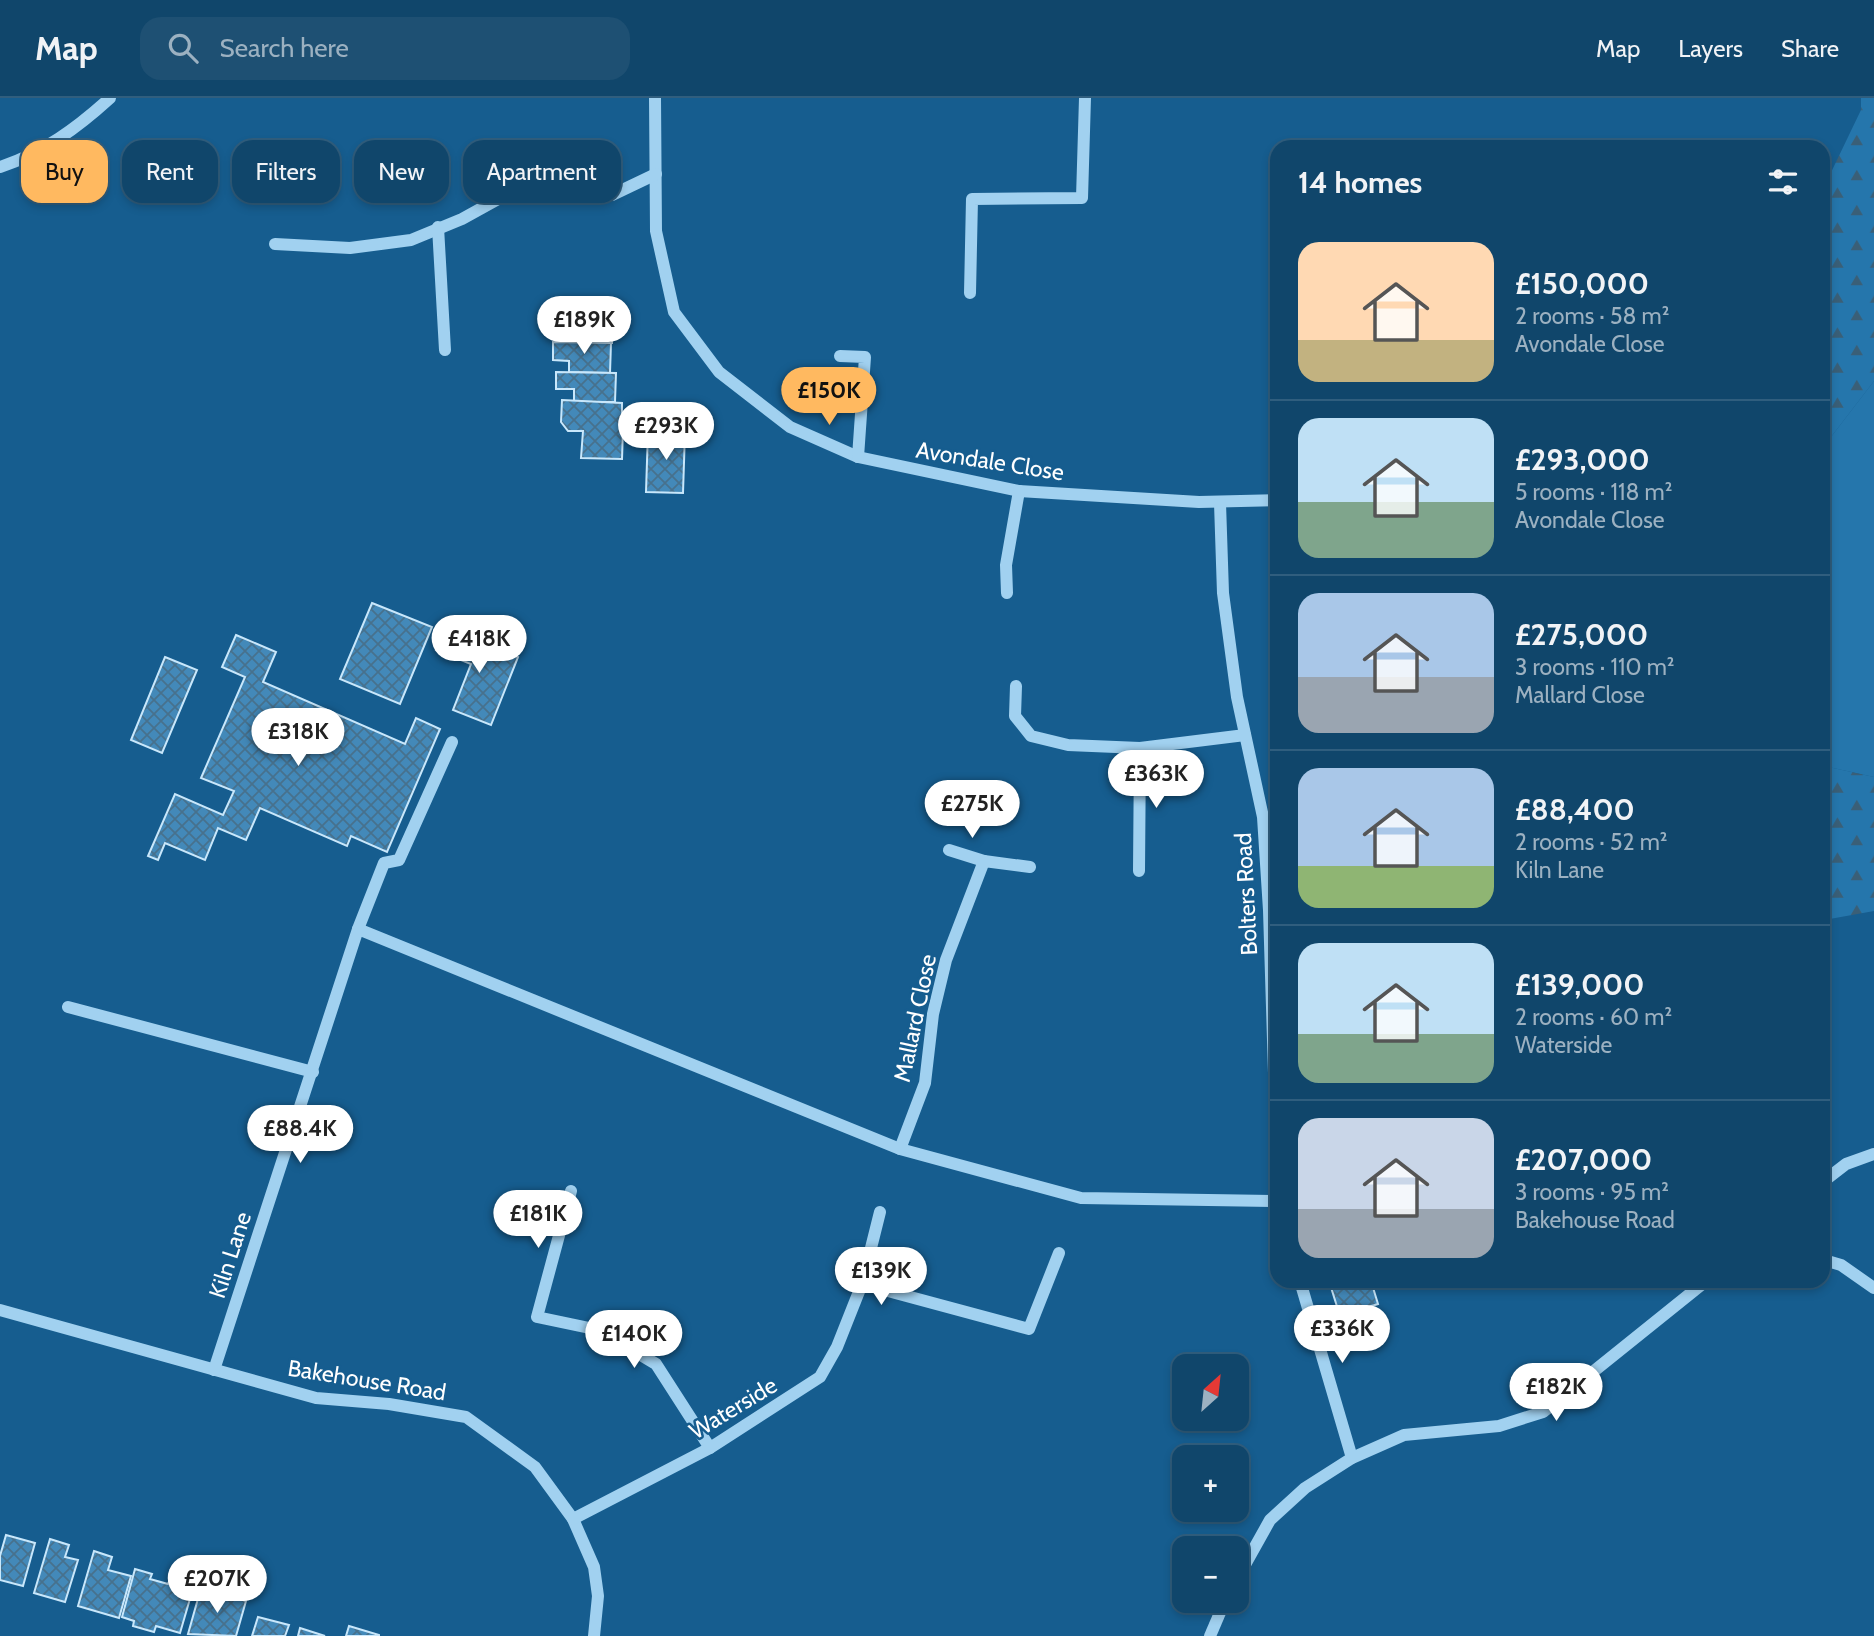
<!DOCTYPE html>
<meta charset="utf-8">
<style>
body{margin:0;font-family:Cabin,sans-serif;background:#1e5073;color:#f1f3f6;height:100vh;display:flex;flex-direction:column;font-size:26px;white-space:nowrap}
*{box-sizing:border-box;margin:0}
p{font-size:23px;color:#9cb1c1}
.icon{flex:none;width:38px;height:38px;fill:none;stroke:currentColor;stroke-width:2;stroke-linecap:round;stroke-linejoin:round}
.map{position:relative;flex:1;overflow:hidden}
.sheet{position:absolute;left:1270px;top:42px;width:560px;height:1148px;display:flex;flex-direction:column;background:#10466b;border-radius:21px;box-shadow:0 4px 10px #0003,0 0 0 2px #305e7e}
.sheet>*{flex:none}
.guide{position:absolute;left:21px;top:42px;width:665px;height:63px;display:flex;gap:14px}
.needle{width:46px;rotate:27deg}
.controls{position:absolute;left:1172px;top:1256px;display:grid;gap:14px}
.controls a{display:grid;place-items:center;width:77px;height:77px;border-radius:14px;background:#10466b;box-shadow:0 4px 10px #0003,0 0 0 2px #305e7e;font-size:35px}
.price{position:absolute;translate:-50% -60px;padding:0 16px;border-radius:24px;background:#fff;color:#222;font-size:23px;line-height:46px;filter:drop-shadow(0 2px 4px #0008)}
.price::after{content:'';position:absolute;left:50%;top:42px;width:21px;height:16px;margin-left:-10px;background:inherit;clip-path:polygon(0 0,100% 0,50% 100%)}
.price.selected{background:#ffb960;color:#111}
ul{padding:0;list-style:none}
li{display:flex;align-items:center;gap:21px;height:175px;padding:0 28px}
li+li{border-top:2px solid #305e7e}
li span{display:grid;place-items:center;flex:none;width:196px;height:140px;border-radius:21px;color:#555}
li>.icon{margin-inline-start:auto}
span .icon{width:84px;height:84px;fill:#fffc;stroke-width:1}
li b{font-size:30px}
h2{display:flex;justify-content:space-between;align-items:center;height:84px;padding:0 28px;font-size:30px}
.chip{padding:0 24px;border-radius:21px;background:#10466b;box-shadow:0 4px 10px #0003,0 0 0 2px #305e7e;font-size:24px;line-height:63px}
.chip.selected{background:#ffb960;color:#111}
header{display:flex;align-items:center;gap:42px;box-sizing:border-box;height:98px;padding:0 35px;background:#10466b;border-bottom:2px solid #305e7e}
header strong{font-size:33px}
nav{display:flex;gap:38px;margin-inline-start:auto;font-size:24px}
.search{width:490px;height:63px;background:#1e5073;display:flex;align-items:center;gap:18px;box-sizing:border-box;padding:0 24px;border-radius:21px;color:#9cb1c1;font-size:26px}
.map>svg:first-child{display:block}
.grass{fill:#2576ac}
.forest{fill:url(#forest-firs)}
.building{fill:url(#building-cross-hatch);stroke:#c8e7fb;stroke-width:2}
.lines{fill:none;stroke-linecap:round;stroke-linejoin:round}
.minor{stroke:#a1d1f0;stroke-width:12}
.labels{text-anchor:middle;stroke-width:5;stroke-linejoin:round;paint-order:stroke}
.street-label{font-size:23px;fill:#fff;stroke:#165d8f}
</style>
<header>
<strong>Map</strong>
<div class="search"><svg class="icon" aria-label="search" viewBox="0 0 24 24"><circle cx="10" cy="10" r="6"/><path d="M15 15l6 6"/></svg>Search here</div>
<nav><a>Map</a><a>Layers</a><a>Share</a></nav>
</header>
<div class="map">
<svg width="1874" height="1538" viewBox="0 0 1874 1538">
<defs>
<pattern id="forest-firs" width="22" height="20" patternUnits="userSpaceOnUse" patternTransform="scale(1.75)"><rect width="22" height="20" fill="#2576ac"/><path d="M5 1l3.5 6h-7zM16 11l3.5 6h-7z" fill="#3a5f77"/></pattern>
<pattern id="building-cross-hatch" width="8" height="8" patternUnits="userSpaceOnUse" patternTransform="scale(1.75)"><rect width="8" height="8" fill="#4389b9"/><path d="M0 0l8 8M0 8l8-8" fill="none" stroke="#47718d"/></pattern>
</defs>
<rect width="100%" height="100%" fill="#165d8f"/>
<path class="grass" d="M1874 283V679L1824 668V348Z"/>
<g class="forest">
<path d="M1861 0H1874V283L1824 348V89L1861 12Z"/>
<path d="M1824 668 1874 679V813L1824 822Z"/>
</g>
<g class="building">
<path d="M564 214 606 215V229H612V245L563 244Z"/>
<path d="M553 244 611 245 610 275 569 274V263L553 262Z"/>
<path d="M556 274 616 275 615 304H574V291H556Z"/>
<path d="M562 302 622 305V316L630 317 629 332H623L622 361 581 360 583 333H568L561 324Z"/>
<path d="M648 333 685 334 683 395 646 394Z"/>
<path d="M372 505 432 529 400 606 340 581Z"/>
<path d="M445 530 518 559 491 627 453 612 471 566 436 552Z"/>
<path d="M236 537 276 554 263 584 405 646 416 620 440 631 387 754 351 738 347 748 260 710 246 742 218 730 205 762 165 745 158 762 148 758 175 696 223 717 234 693 201 680 245 579 222 569Z"/>
<path d="M165 559 197 572 162 655 131 642Z"/>
<path d="M1329 1183H1371L1378 1206 1340 1218Z"/>
<path d="M6 1437 35 1445 23 1488 0 1482V1458Z"/>
<path d="M50 1441 69 1447 65 1459 78 1462 65 1504 34 1495Z"/>
<path d="M94 1453 112 1459 108 1472 131 1478 119 1520 78 1508Z"/>
<path d="M135 1471 152 1476 150 1481 168 1486 170 1481 194 1487 180 1535 156 1528 154 1534 133 1528 134 1523 122 1519Z"/>
<path d="M201 1490 246 1503 236 1538 188 1536Z"/>
<path d="M258 1519 289 1527 285 1538H252Z"/>
<path d="M349 1528 379 1537V1538H346Z"/>
<path d="M300 1530 325 1538H298Z"/>
</g>
<g class="lines">
<g class="minor">
<path d="M655 0 656 133 674 214 719 274 790 329 858 359 1019 393 1199 404 1278 402"/>
<path d="M0 69C43 55 77 30 110 0"/>
<path d="M438 129 445 252"/>
<path d="M275 146 350 150 411 142 462 121 500 100 612 97 656 76"/>
<path d="M970 195 972 101 1082 100 1085 0"/>
<path d="M840 258 865 259 858 359"/>
<path d="M1220 405 1223 495 1237 599 1263 719 1269 812 1278 1105"/>
<path d="M1007 495 1006 467 1019 393"/>
<path d="M1016 588 1015 618 1031 638 1068 647 1140 650 1245 637"/>
<path d="M949 752 984 763"/>
<path d="M1139 773 1140 650"/>
<path d="M358 831 384 765 399 762 452 644"/>
<path d="M68 909 313 974"/>
<path d="M900 1051 925 985 933 916 946 862 984 763 1030 769"/>
<path d="M1824 1083 1846 1066 1874 1056"/>
<path d="M571 1093 537 1219 599 1232 656 1266 710 1350"/>
<path d="M1824 1162 1841 1167 1874 1190"/>
<path d="M1300 1183 1352 1360"/>
<path d="M862 1186 1029 1231 1059 1155"/>
<path d="M0 1212 316 1300 389 1306 466 1319 535 1369 573 1421 594 1469 598 1498 594 1538"/>
<path d="M214 1272 358 831 900 1051 1081 1100 1277 1103"/>
<path d="M573 1421 710 1350 820 1279 837 1249 862 1186 880 1114"/>
<path d="M1237 1481 1270 1422 1305 1390 1352 1360 1404 1337 1499 1328 1543 1314 1706 1183"/>
<path d="M1210 1538 1225 1503"/>
</g>
</g>
<g class="labels">
<g class="street-label">
<text transform="translate(990 363) rotate(9)" y="8">Avondale Close</text>
<text transform="translate(1246 796) rotate(-93)" y="8">Bolters Road</text>
<text transform="translate(915 920) rotate(-78)" y="8">Mallard Close</text>
<text transform="translate(230 1157) rotate(-72)" y="8">Kiln Lane</text>
<text transform="translate(367 1282) rotate(9)" y="8">Bakehouse Road</text>
<text transform="translate(733 1310) rotate(-31)" y="8">Waterside</text>
</g>
</g>
</svg>
<div class="controls">
<a><svg class="needle" viewBox="-14 -14 28 28"><path d="M0-13l5 13h-10z" fill="#e53935"/><path d="M0 13l5-13h-10z" fill="#9cb1c1"/></svg></a>
<a>+</a>
<a>−</a>
</div>
<b class="price" style="left:584px;top:258px">£189K</b>
<b class="price selected" style="left:829px;top:329px">£150K</b>
<b class="price" style="left:666px;top:364px">£293K</b>
<b class="price" style="left:479px;top:577px">£418K</b>
<b class="price" style="left:298px;top:670px">£318K</b>
<b class="price" style="left:1156px;top:712px">£363K</b>
<b class="price" style="left:972px;top:742px">£275K</b>
<b class="price" style="left:300px;top:1067px">£88.4K</b>
<b class="price" style="left:538px;top:1152px">£181K</b>
<b class="price" style="left:881px;top:1209px">£139K</b>
<b class="price" style="left:1342px;top:1267px">£336K</b>
<b class="price" style="left:634px;top:1272px">£140K</b>
<b class="price" style="left:1556px;top:1325px">£182K</b>
<b class="price" style="left:217px;top:1517px">£207K</b>
<div class="guide">
<a class="chip selected">Buy</a>
<a class="chip">Rent</a>
<a class="chip">Filters</a>
<a class="chip">New</a>
<a class="chip">Apartment</a>
</div>
<section class="sheet">
<h2>14 homes<svg class="icon" aria-label="filters" viewBox="0 0 24 24"><path d="M4 7h16M4 17h16"/><circle cx="9" cy="7" r="2"/><circle cx="15" cy="17" r="2"/></svg></h2>
<ul>
<li><span style="background:linear-gradient(#ffd9b3 70%,#c2b280 0)"><svg class="icon" aria-label="home" viewBox="0 0 24 24"><path d="M3 11l9-7 9 7M6 9v11h12V9"/></svg></span><div><b>£150,000</b><p>2 rooms · 58 m²</p><p>Avondale Close</p></div></li>
<li><span style="background:linear-gradient(#bfe0f5 60%,#7fa58c 0)"><svg class="icon" aria-label="home" viewBox="0 0 24 24"><path d="M3 11l9-7 9 7M6 9v11h12V9"/></svg></span><div><b>£293,000</b><p>5 rooms · 118 m²</p><p>Avondale Close</p></div></li>
<li><span style="background:linear-gradient(#a9c7e8 60%,#9aa5b1 0)"><svg class="icon" aria-label="home" viewBox="0 0 24 24"><path d="M3 11l9-7 9 7M6 9v11h12V9"/></svg></span><div><b>£275,000</b><p>3 rooms · 110 m²</p><p>Mallard Close</p></div></li>
<li><span style="background:linear-gradient(#a9c7e8 70%,#8fb573 0)"><svg class="icon" aria-label="home" viewBox="0 0 24 24"><path d="M3 11l9-7 9 7M6 9v11h12V9"/></svg></span><div><b>£88,400</b><p>2 rooms · 52 m²</p><p>Kiln Lane</p></div></li>
<li><span style="background:linear-gradient(#bfe0f5 65%,#7fa58c 0)"><svg class="icon" aria-label="home" viewBox="0 0 24 24"><path d="M3 11l9-7 9 7M6 9v11h12V9"/></svg></span><div><b>£139,000</b><p>2 rooms · 60 m²</p><p>Waterside</p></div></li>
<li><span style="background:linear-gradient(#c9d6e8 65%,#9aa5b1 0)"><svg class="icon" aria-label="home" viewBox="0 0 24 24"><path d="M3 11l9-7 9 7M6 9v11h12V9"/></svg></span><div><b>£207,000</b><p>3 rooms · 95 m²</p><p>Bakehouse Road</p></div></li>
</ul>
</section>
</div>
